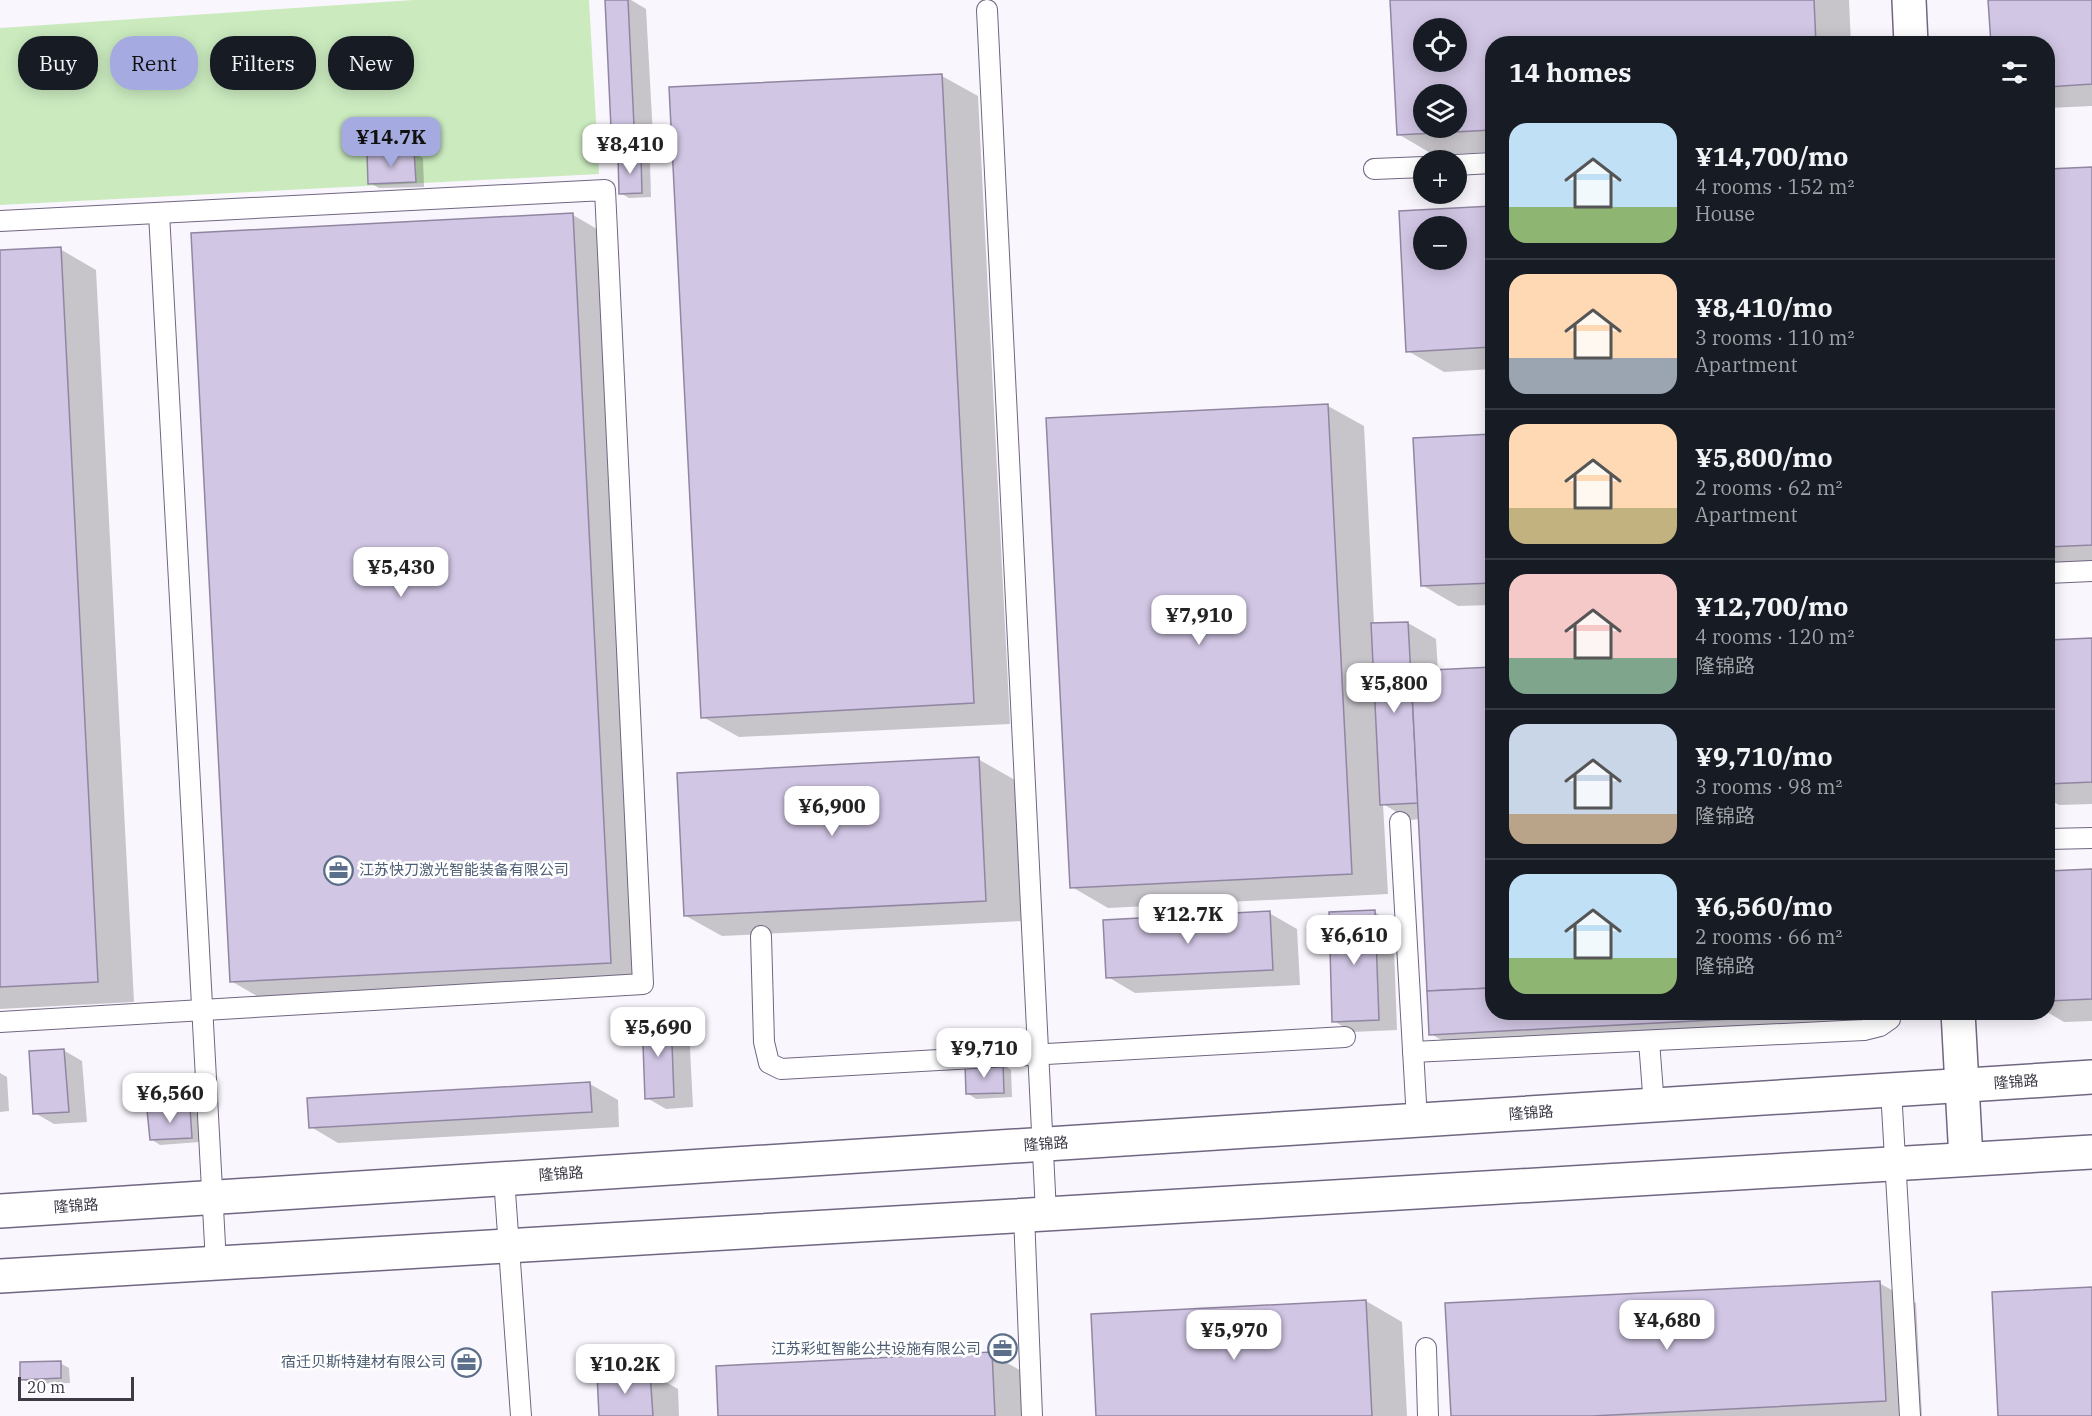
<!DOCTYPE html>
<meta charset="utf-8">
<style>
body{margin:0;font-family:"IBM Plex Serif","Noto Sans SC",serif;background:#20242c;color:#f1f3f6;height:100vh;display:flex;flex-direction:column;font-size:22px;white-space:nowrap}
*{box-sizing:border-box;margin:0}
p{font-size:20px;color:#9ea1a6}
.icon{flex:none;width:33px;height:33px;fill:none;stroke:currentColor;stroke-width:2;stroke-linecap:round;stroke-linejoin:round}
.map{position:relative;flex:1;overflow:hidden}
.panel{position:absolute;left:1485px;top:36px;width:570px;height:984px;display:flex;flex-direction:column;background:#171b24;border-radius:24px;box-shadow:0 3px 15px #0003}
.panel>*{flex:none}
.hud{position:absolute;left:18px;top:36px;width:570px;height:54px;display:flex;gap:12px}
.buttons{position:absolute;left:1413px;top:18px;display:grid;gap:12px}
.buttons a{display:grid;place-items:center;width:54px;height:54px;border-radius:50%;background:#171b24;box-shadow:0 3px 15px #0003;font-size:30px}
.scale{position:absolute;left:18px;bottom:15px;width:116px;box-sizing:border-box;padding-left:6px;border:3px solid #3e3a46;border-top:0;font-size:16px;line-height:21px;white-space:nowrap;color:#3e3a46;-webkit-text-stroke:4px #fff;paint-order:stroke}
.price{position:absolute;translate:-50% -51px;padding:0 14px;border-radius:12px;background:#fff;color:#222;font-size:20px;line-height:39px;filter:drop-shadow(0 2px 3px #0008)}
.price::after{content:'';position:absolute;left:50%;top:36px;width:18px;height:14px;margin-left:-9px;background:inherit;clip-path:polygon(0 0,100% 0,50% 100%)}
.price.active{background:#a5abe1;color:#111}
ul{padding:0;list-style:none}
li{display:flex;align-items:center;gap:18px;height:150px;padding:0 24px}
li+li{border-top:2px solid #363941}
li span{display:grid;place-items:center;flex:none;width:168px;height:120px;border-radius:18px;color:#555}
li>.icon{margin-inline-start:auto}
span .icon{width:72px;height:72px;fill:#fffc;stroke-width:1}
li b{font-size:26px}
h2{display:flex;justify-content:space-between;align-items:center;height:72px;padding:0 24px;font-size:26px}
.tag{padding:0 21px;border-radius:24px;background:#171b24;box-shadow:0 3px 15px #0003;font-size:21px;line-height:54px}
.tag.active{background:#a5abe1;color:#111}
.map>svg:first-child{display:block}
.green{fill:#cbebbf}
.shadow{fill:#0003;fill-rule:evenodd}
.building{fill:#d1c6e4;stroke:#9186a2;stroke-width:1.5;fill-rule:evenodd}
.lines{fill:none;stroke-linecap:round;stroke-linejoin:round}
.service-casing{stroke:#706681;stroke-width:22}
.minor-casing{stroke:#706681;stroke-width:36}
.secondary-casing{stroke:#706681;stroke-width:36}
.service{stroke:#fff;stroke-width:20}
.minor{stroke:#fff;stroke-width:33}
.secondary{stroke:#fff;stroke-width:33}
.labels{text-anchor:middle;stroke-width:5;stroke-linejoin:round;paint-order:stroke}
.service-label{font-size:15px;fill:#4e5e75;stroke:#fff;text-anchor:end}
.street-label{font-size:15px;fill:#3e3a46;stroke:#fff}
</style>
<div class="map">
<svg width="2092" height="1416" viewBox="0 0 2092 1416">
<rect width="100%" height="100%" fill="#f9f6fd"/>
<path class="green" d="M413 0H589L599 174 0 205V28Z"/>
<g class="shadow">
<path d="M606 0H631L646 9 653 136 631 138 612 127Z"/>
<path d="M1391 0H1849L1851 44H1492V152L1434 155 1398 134ZM1424 28H1456V62H1424ZM1424 94H1456V128H1424Z"/>
<path d="M1990 0H2092V106L2048 108V44Z"/>
<path d="M942 76 978 96 1010 724 739 737 703 717Z"/>
<path d="M414 153 423 158 424 187 379 188 370 183Z"/>
<path d="M641 157 650 162 651 197 629 198 620 193Z"/>
<path d="M2092 168V567L2048 569V171Z"/>
<path d="M1492 208V369L1444 372 1408 351 1401 212ZM1424 226H1456V260H1424Z"/>
<path d="M573 215 609 236 646 983 267 1002 231 981Z"/>
<path d="M60 249 96 270 134 1002 0 1009V252Z"/>
<path d="M1328 406 1364 426 1374 625 1408 623 1436 639 1438 672 1492 669V1012H1893L1894 1028 1459 1050 1431 1034 1420 819 1410 820 1383 804 1388 894 1108 908 1072 887Z"/>
<path d="M1492 436V605L1458 606 1422 585 1415 439Z"/>
<path d="M2092 640V804L2059 805 2048 799V642Z"/>
<path d="M978 759 1015 780 1022 921 722 936 686 916Z"/>
<path d="M2092 870V1021L2064 1022 2047 1012 2048 872Z"/>
<path d="M1374 912 1393 922 1397 1030 1352 1032 1334 1021Z"/>
<path d="M1269 913 1297 929 1300 985 1135 993 1108 977Z"/>
<path d="M671 1018 689 1029 693 1107 666 1109 647 1098Z"/>
<path d="M63 1050 82 1061 87 1122 54 1124 35 1113Z"/>
<path d="M1002 1064 1011 1070 1012 1097 976 1099 967 1093Z"/>
<path d="M0 1073 7 1077 9 1111 0 1112Z"/>
<path d="M590 1084 618 1100 619 1127 338 1143 311 1127Z"/>
<path d="M189 1109 198 1114 200 1142 160 1145 151 1139Z"/>
<path d="M1879 1283 1916 1303 1922 1416H1452Z"/>
<path d="M1366 1301 1402 1322 1407 1416H1097Z"/>
<path d="M991 1354 1027 1374 1029 1416H720Z"/>
<path d="M60 1363 69 1368 70 1383 31 1384 22 1379Z"/>
<path d="M650 1373 678 1389 679 1416H601Z"/>
</g>
<g class="building">
<path d="M605 0H628L634 126 611 128Z"/>
<path d="M1390 0H1814L1816 44H1492V130L1397 135ZM1424 28H1456V62H1424ZM1424 94H1456V128H1424Z"/>
<path d="M1988 0H2092V84L2048 87V44H1991Z"/>
<path d="M942 74 974 703 701 718 669 87Z"/>
<path d="M414 151 416 182 368 184 367 153Z"/>
<path d="M641 155 642 193 619 194 618 157Z"/>
<path d="M2092 167V545L2048 547V169Z"/>
<path d="M1492 206V347L1406 352 1399 211ZM1424 226H1456V260H1424Z"/>
<path d="M573 213 611 963 230 982 191 233Z"/>
<path d="M61 247 98 982 0 987V250Z"/>
<path d="M1328 404 1352 874 1070 888 1046 418Z"/>
<path d="M1492 434V583L1421 586 1413 438Z"/>
<path d="M1408 622 1418 803 1380 805 1371 623Z"/>
<path d="M2092 638V782L2048 784V640Z"/>
<path d="M1492 667V988L1427 991 1411 671Z"/>
<path d="M979 757 986 901 684 916 677 773Z"/>
<path d="M2092 869V999L2048 1001V871Z"/>
<path d="M1375 910 1379 1020 1332 1022 1329 912Z"/>
<path d="M1270 911 1273 970 1106 978 1103 920Z"/>
<path d="M1492 988V1012H1864L1429 1035 1427 991Z"/>
<path d="M671 1017 674 1097 645 1099 642 1018Z"/>
<path d="M64 1049 69 1112 33 1114 29 1051Z"/>
<path d="M1003 1063 1004 1093 966 1094 965 1064Z"/>
<path d="M590 1082 592 1112 309 1128 307 1098Z"/>
<path d="M190 1108 192 1138 150 1140 147 1110Z"/>
<path d="M1880 1281 1886 1401 1592 1416H1451L1445 1303Z"/>
<path d="M2092 1287V1416H1998L1992 1292Z"/>
<path d="M1366 1300 1372 1416H1096L1091 1314Z"/>
<path d="M992 1352 995 1416H718L716 1366Z"/>
<path d="M61 1361V1378L20 1380V1362Z"/>
<path d="M650 1372 653 1416H599L597 1374Z"/>
</g>
<g class="lines">
<defs>
<g id="service">
<path d="M987 10 1046 1213"/>
<path d="M1456 165 1492 163"/>
<path d="M1374 169 1424 167"/>
<path d="M159 213 216 1263"/>
<path d="M0 221 605 190 643 984 0 1022"/>
<path d="M2048 573 2092 571"/>
<path d="M1400 822 1417 1120"/>
<path d="M2048 839 2092 838"/>
<path d="M761 936 764 1042 769 1063 781 1069 1345 1037"/>
<path d="M1649 1041 1654 1106"/>
<path d="M1413 1052 1864 1030 1880 1026 1890 1019V1012"/>
<path d="M1891 1090 1910 1416"/>
<path d="M504 1178 521 1416"/>
<path d="M1024 1215 1032 1416"/>
<path d="M1426 1348 1428 1416"/>
</g>
<g id="minor">
<path d="M1909 0 1911 44"/>
<path d="M1958 1012 1966 1159"/>
</g>
<g id="secondary">
<path d="M0 1211 2092 1077"/>
<path d="M0 1276 2092 1152"/>
</g>
</defs>
<use href="#service" class="service-casing"/>
<use href="#minor" class="minor-casing"/>
<use href="#secondary" class="secondary-casing"/>
<use href="#service" class="service"/>
<use href="#minor" class="minor"/>
<use href="#secondary" class="secondary"/>
</g>
<defs>
<symbol id="office-ring" viewBox="-11 -11 22 22"><circle r="9.5" fill="#fff" stroke="#5c6f8a" stroke-width="1.5"/><path d="M-6-3h4V-5.5h4V-3h4V5H-6ZM-1-4.5V-3h2v-1.5ZM-6 0V1H6V0Z" fill="#5c6f8a"/></symbol>
</defs>
<g fill-rule="evenodd">
<use href="#office-ring" x="322" y="854" width="33" height="33"/>
<use href="#office-ring" x="986" y="1332" width="33" height="33"/>
<use href="#office-ring" x="450" y="1346" width="33" height="33"/>
</g>
<g class="labels">
<g class="service-label">
<text x="359" y="875" text-anchor="start">江苏快刀激光智能装备有限公司</text>
<text x="981" y="1354">江苏彩虹智能公共设施有限公司</text>
<text x="446" y="1367">宿迁贝斯特建材有限公司</text>
</g>
<g class="street-label">
<text transform="translate(2016 1082) rotate(-4)" y="5">隆锦路</text>
<text transform="translate(1531 1113) rotate(-4)" y="5">隆锦路</text>
<text transform="translate(1046 1144) rotate(-4)" y="5">隆锦路</text>
<text transform="translate(561 1174) rotate(-4)" y="5">隆锦路</text>
<text transform="translate(76 1206) rotate(-4)" y="5">隆锦路</text>
</g>
</g>
</svg>
<div class="buttons">
<a><svg class="icon" aria-label="locate" viewBox="0 0 24 24"><circle cx="12" cy="12" r="6"/><path d="M12 2v4M12 18v4M2 12h4M18 12h4"/></svg></a>
<a><svg class="icon" aria-label="layers" viewBox="0 0 24 24"><path d="M12 4l9 5-9 5-9-5zM3 14l9 5 9-5"/></svg></a>
<a>+</a>
<a>−</a>
</div>
<div class="scale">20 m</div>
<b class="price active" style="left:391px;top:168px">¥14.7K</b>
<b class="price" style="left:630px;top:175px">¥8,410</b>
<b class="price" style="left:401px;top:598px">¥5,430</b>
<b class="price" style="left:1199px;top:646px">¥7,910</b>
<b class="price" style="left:1394px;top:714px">¥5,800</b>
<b class="price" style="left:832px;top:837px">¥6,900</b>
<b class="price" style="left:1188px;top:945px">¥12.7K</b>
<b class="price" style="left:1354px;top:966px">¥6,610</b>
<b class="price" style="left:658px;top:1058px">¥5,690</b>
<b class="price" style="left:984px;top:1079px">¥9,710</b>
<b class="price" style="left:170px;top:1124px">¥6,560</b>
<b class="price" style="left:1667px;top:1351px">¥4,680</b>
<b class="price" style="left:1234px;top:1361px">¥5,970</b>
<b class="price" style="left:625px;top:1395px">¥10.2K</b>
<div class="hud">
<a class="tag">Buy</a>
<a class="tag active">Rent</a>
<a class="tag">Filters</a>
<a class="tag">New</a>
</div>
<section class="panel">
<h2>14 homes<svg class="icon" aria-label="filters" viewBox="0 0 24 24"><path d="M4 7h16M4 17h16"/><circle cx="9" cy="7" r="2"/><circle cx="15" cy="17" r="2"/></svg></h2>
<ul>
<li><span style="background:linear-gradient(#bfe0f5 70%,#8fb573 0)"><svg class="icon" aria-label="home" viewBox="0 0 24 24"><path d="M3 11l9-7 9 7M6 9v11h12V9"/></svg></span><div><b>¥14,700/mo</b><p>4 rooms · 152 m²</p><p>House</p></div></li>
<li><span style="background:linear-gradient(#ffd9b3 70%,#9aa5b1 0)"><svg class="icon" aria-label="home" viewBox="0 0 24 24"><path d="M3 11l9-7 9 7M6 9v11h12V9"/></svg></span><div><b>¥8,410/mo</b><p>3 rooms · 110 m²</p><p>Apartment</p></div></li>
<li><span style="background:linear-gradient(#ffd9b3 70%,#c2b280 0)"><svg class="icon" aria-label="home" viewBox="0 0 24 24"><path d="M3 11l9-7 9 7M6 9v11h12V9"/></svg></span><div><b>¥5,800/mo</b><p>2 rooms · 62 m²</p><p>Apartment</p></div></li>
<li><span style="background:linear-gradient(#f6c9c9 70%,#7fa58c 0)"><svg class="icon" aria-label="home" viewBox="0 0 24 24"><path d="M3 11l9-7 9 7M6 9v11h12V9"/></svg></span><div><b>¥12,700/mo</b><p>4 rooms · 120 m²</p><p>隆锦路</p></div></li>
<li><span style="background:linear-gradient(#c9d6e8 75%,#b9a48a 0)"><svg class="icon" aria-label="home" viewBox="0 0 24 24"><path d="M3 11l9-7 9 7M6 9v11h12V9"/></svg></span><div><b>¥9,710/mo</b><p>3 rooms · 98 m²</p><p>隆锦路</p></div></li>
<li><span style="background:linear-gradient(#bfe0f5 70%,#8fb573 0)"><svg class="icon" aria-label="home" viewBox="0 0 24 24"><path d="M3 11l9-7 9 7M6 9v11h12V9"/></svg></span><div><b>¥6,560/mo</b><p>2 rooms · 66 m²</p><p>隆锦路</p></div></li>
</ul>
</section>
</div>
